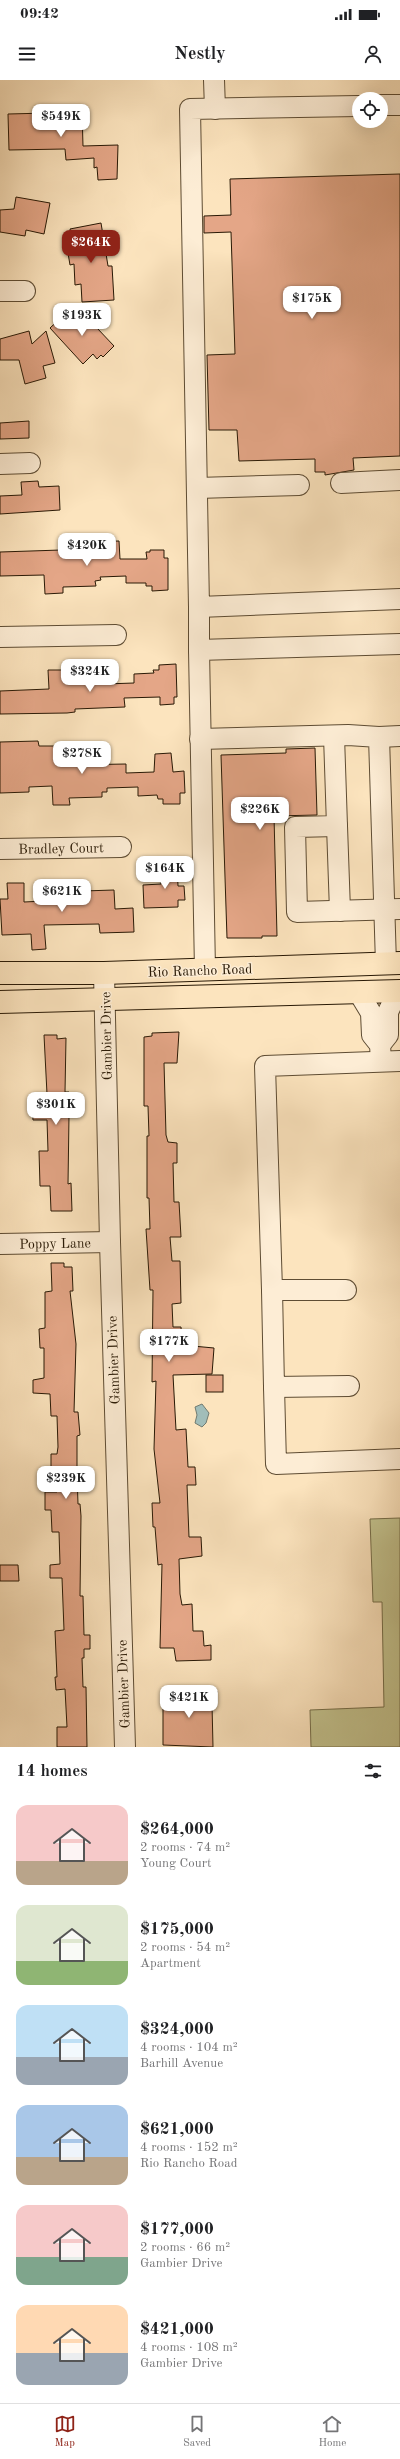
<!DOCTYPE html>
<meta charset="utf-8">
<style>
body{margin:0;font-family:"Old Standard TT",serif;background:#f6f6f6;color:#202124;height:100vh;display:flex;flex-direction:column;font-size:15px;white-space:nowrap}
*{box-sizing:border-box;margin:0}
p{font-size:13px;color:#757577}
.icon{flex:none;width:22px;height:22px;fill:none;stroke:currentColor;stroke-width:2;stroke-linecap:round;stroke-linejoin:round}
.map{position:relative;height:1667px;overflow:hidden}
.side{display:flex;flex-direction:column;background:#fff;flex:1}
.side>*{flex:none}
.buttons{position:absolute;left:352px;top:12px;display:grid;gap:8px}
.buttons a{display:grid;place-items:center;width:36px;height:36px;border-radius:50%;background:#fff;box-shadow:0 4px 16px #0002;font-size:20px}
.price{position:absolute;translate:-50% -34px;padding:0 9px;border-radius:8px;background:#fff;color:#222;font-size:13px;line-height:26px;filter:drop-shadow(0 1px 2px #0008)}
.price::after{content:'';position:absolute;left:50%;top:24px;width:12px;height:9px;margin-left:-6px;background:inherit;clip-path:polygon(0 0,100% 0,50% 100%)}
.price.current{background:#8f2418;color:#fff}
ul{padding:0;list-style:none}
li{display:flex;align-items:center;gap:12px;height:100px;padding:0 16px}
li span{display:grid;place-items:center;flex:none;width:112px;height:80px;border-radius:12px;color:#555}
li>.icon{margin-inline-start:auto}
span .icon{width:48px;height:48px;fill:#fffc;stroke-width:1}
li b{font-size:17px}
h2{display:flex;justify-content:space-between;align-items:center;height:48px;padding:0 16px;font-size:17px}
.status{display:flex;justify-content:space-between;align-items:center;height:28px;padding:0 20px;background:#fff;direction:ltr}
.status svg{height:11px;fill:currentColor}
header{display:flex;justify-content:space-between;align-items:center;height:52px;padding:0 16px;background:#fff;font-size:18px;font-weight:700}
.tab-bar{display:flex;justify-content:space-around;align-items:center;height:56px;border-top:1px solid #e0e0e0;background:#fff;font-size:11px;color:#757577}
.tab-bar a{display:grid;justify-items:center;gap:2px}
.tab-bar .current{color:#8f2418}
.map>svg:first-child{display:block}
.green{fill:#c3c38f;stroke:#766e4a}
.water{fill:#a1bdb9;stroke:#717b71}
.building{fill:#e4a687;stroke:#291905}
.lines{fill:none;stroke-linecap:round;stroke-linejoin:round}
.minor-casing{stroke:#5e4c33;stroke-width:22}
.major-casing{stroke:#291905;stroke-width:24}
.minor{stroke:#fdedd5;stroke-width:20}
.major{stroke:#fce4be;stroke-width:22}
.labels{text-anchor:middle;stroke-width:3;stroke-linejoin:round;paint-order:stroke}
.street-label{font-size:14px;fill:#291905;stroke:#fdedd5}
</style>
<div class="status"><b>09:42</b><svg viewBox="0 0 49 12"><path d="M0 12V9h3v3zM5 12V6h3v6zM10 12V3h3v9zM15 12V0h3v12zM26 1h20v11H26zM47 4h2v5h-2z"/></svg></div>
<header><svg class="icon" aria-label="menu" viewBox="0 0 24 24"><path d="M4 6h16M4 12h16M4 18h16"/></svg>Nestly<svg class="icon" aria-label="person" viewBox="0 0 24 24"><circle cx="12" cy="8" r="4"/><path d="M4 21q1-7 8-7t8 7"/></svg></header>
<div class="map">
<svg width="400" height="1667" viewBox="0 0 400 1667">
<rect width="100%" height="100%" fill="#fce4be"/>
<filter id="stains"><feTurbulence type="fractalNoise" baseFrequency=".005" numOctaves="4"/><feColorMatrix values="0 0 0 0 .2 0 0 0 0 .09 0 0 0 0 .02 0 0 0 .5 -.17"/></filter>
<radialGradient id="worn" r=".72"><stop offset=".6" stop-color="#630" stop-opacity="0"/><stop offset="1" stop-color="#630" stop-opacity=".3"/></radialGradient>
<path class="green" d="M400 1438V1667H311L310 1630 384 1627 382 1522H373L370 1439Z"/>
<path class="water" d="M202 1324 209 1333 206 1343 202 1347 195 1343 197 1335 195 1327Z"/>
<g class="building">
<path d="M47 27H68V32L82 31 83 66 118 65 117 99 98 100 97 87 94 88V78L66 80 65 69 9 70 8 34 48 33Z"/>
<path d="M400 94V376L353 378 354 390 325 395V392H315V379L239 381 237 350H209L207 275 235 274 231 152 204 153V136L231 135 230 99Z"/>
<path d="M16 117 50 123 44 154 26 150 25 156 0 152V130L14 129Z"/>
<path d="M101 143 108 186H112L114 220 82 222 81 204 75 205 74 184 70 185 67 167 73 166 70 149Z"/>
<path d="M79 229 114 266 103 277 101 275 97 279 93 274 83 284 50 248 63 236 67 240Z"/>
<path d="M29 251 32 264 46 251 55 283 43 286 46 298 25 304 19 280H0V259Z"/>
<path d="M29 341V358L0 359V343Z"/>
<path d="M38 401 39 407 59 406 60 430 0 434V416L22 415 21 402Z"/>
<path d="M119 461 120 479H147L146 472H150V470H164V478H168V510L152 511V506H146V503H126V496L100 497 101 500 95 501 96 506 63 507V513L45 514 44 495 0 496V472L61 470 62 473H85V462Z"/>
<path d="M176 584 177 617H174V624L160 625V617L124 618 125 627 75 629V632L67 633 0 634V611L49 609 48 590H66V597L98 596V601H104V604L134 603V594L154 593 153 590H159V585Z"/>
<path d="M38 661 39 666H54L55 682 68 681V685L126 684V693L154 692 155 674 171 673 173 692 184 691 185 713H180V724H163V719H158L157 715 138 716V707L107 708V712H102V717L69 718 70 725H53L52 706 29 707V712L0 713V662Z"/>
<path d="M315 668 317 735 274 736 277 856H262V858H227L221 675 286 673V669Z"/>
<path d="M177 784 178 806H184L185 820H178V827L144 828 143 805 161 804 160 785Z"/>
<path d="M83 801V811L114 810 115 829 133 828 134 852 100 853 99 844 44 845 46 869 32 870 31 854 2 855 0 819H8L7 803H24V822L66 820 65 802Z"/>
<path d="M179 952 177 983H164L166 1055 168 1062 177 1063V1083H173L174 1122H179L181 1157H170L172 1181H180L181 1223 172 1224 173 1247H181L182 1265 214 1268 212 1294 173 1295 176 1350 186 1349 188 1387H195L196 1405H187L189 1457H201L202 1476 179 1479 180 1514 182 1525 192 1524 193 1551H203L204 1566 211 1565V1580L176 1581 174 1568H160L162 1484 158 1485 155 1447H153L152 1423H160L154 1369 156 1301 152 1302 153 1210H150L146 1149H150L149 1118H147V1056H149L148 1026H144V957L152 956V953Z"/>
<path d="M44 955H57V959L66 958 65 1012H69V1036L68 1104 71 1103 72 1131H51L50 1106H40L39 1071H48L47 1040H33L32 1027H39V1015L47 1014Z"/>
<path d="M51 1183H64V1187H72L73 1211H70L76 1264 74 1332H78L80 1355 77 1356V1394L78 1424H80L81 1436 80 1516H83L84 1555H90V1569H84V1578H82L83 1607H86L87 1667H57V1647H67L65 1609 56 1610 55 1597H57L55 1551 64 1550 62 1498H50V1485L60 1484 59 1452H52L51 1430H45V1412H57V1388H51V1374H57L58 1367 57 1336H51L50 1314 33 1313V1300L44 1298V1268H40L39 1249 45 1248V1212L52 1211Z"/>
<rect x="206" y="1295" width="17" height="17"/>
<path d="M0 1485H18L19 1501H0Z"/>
<path d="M217 1611V1624H212L213 1667 163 1665V1616L175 1615V1612Z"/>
</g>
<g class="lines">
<defs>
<g id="minor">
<path d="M214 0 215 29"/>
<path d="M381 25H400"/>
<path d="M359 26 190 29 199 527 400 519"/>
<path d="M0 211H25"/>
<path d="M0 384 30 383"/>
<path d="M341 403 400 400"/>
<path d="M197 408 299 405"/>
<path d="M0 557 116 555"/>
<path d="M199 570V527"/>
<path d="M334 656 337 746 295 747 297 832 400 829"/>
<path d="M379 657 400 656"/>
<path d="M200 659 348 655 379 657 386 884"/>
<path d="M337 746 340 831"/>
<path d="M0 769 121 767"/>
<path d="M205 890 199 570 400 564"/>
<path d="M104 893 110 1162 125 1667"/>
<path d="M359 913 371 933 372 955 380 965 381 981"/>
<path d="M380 965 388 955V932L398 911"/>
<path d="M0 1164 110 1162"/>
<path d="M272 1210 274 1307 349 1306"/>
<path d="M346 1210H272L265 986 400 981"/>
<path d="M274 1307 276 1384 400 1379"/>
</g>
<g id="major">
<path d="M0 893H104L400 883"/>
<path d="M0 922 400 911"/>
</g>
</defs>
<use href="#minor" class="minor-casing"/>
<use href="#major" class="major-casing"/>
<use href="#minor" class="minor"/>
<use href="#major" class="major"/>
</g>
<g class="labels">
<g class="street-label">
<text transform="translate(61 768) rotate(-1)" y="5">Bradley Court</text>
<text transform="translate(200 890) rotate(-2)" y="5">Rio Rancho Road</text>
<text transform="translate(106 956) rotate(-91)" y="5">Gambier Drive</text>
<text transform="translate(55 1163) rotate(-1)" y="5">Poppy Lane</text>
<text transform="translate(113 1280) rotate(-92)" y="5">Gambier Drive</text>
<text transform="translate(123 1604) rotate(-92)" y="5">Gambier Drive</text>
</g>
</g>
<rect width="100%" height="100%" filter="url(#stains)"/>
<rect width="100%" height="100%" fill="url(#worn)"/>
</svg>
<div class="buttons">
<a><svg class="icon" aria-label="locate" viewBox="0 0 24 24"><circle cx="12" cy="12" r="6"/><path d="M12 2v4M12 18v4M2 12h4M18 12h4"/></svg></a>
</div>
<b class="price" style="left:61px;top:58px">$549K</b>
<b class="price current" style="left:91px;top:184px">$264K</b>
<b class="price" style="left:312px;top:240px">$175K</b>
<b class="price" style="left:82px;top:257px">$193K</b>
<b class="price" style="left:87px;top:487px">$420K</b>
<b class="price" style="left:90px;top:613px">$324K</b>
<b class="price" style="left:82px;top:695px">$278K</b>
<b class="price" style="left:260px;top:751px">$226K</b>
<b class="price" style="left:165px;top:810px">$164K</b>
<b class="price" style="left:62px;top:833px">$621K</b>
<b class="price" style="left:56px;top:1046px">$301K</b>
<b class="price" style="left:169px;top:1283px">$177K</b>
<b class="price" style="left:66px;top:1420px">$239K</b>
<b class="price" style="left:189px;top:1639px">$421K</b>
</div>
<section class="side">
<h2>14 homes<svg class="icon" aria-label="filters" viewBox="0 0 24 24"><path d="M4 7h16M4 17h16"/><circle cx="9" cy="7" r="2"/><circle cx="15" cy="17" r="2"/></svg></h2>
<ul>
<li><span style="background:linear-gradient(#f6c9c9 70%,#b9a48a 0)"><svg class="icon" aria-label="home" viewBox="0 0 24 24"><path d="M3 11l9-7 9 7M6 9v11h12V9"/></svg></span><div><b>$264,000</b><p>2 rooms · 74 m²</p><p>Young Court</p></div></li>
<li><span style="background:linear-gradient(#dfe7d0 70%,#8fb573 0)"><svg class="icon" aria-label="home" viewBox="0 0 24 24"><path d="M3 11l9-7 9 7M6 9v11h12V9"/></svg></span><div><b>$175,000</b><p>2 rooms · 54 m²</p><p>Apartment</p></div></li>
<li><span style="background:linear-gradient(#bfe0f5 65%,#9aa5b1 0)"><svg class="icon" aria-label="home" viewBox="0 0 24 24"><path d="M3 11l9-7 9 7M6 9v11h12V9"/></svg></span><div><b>$324,000</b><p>4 rooms · 104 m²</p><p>Barhill Avenue</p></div></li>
<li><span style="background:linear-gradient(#a9c7e8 65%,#b9a48a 0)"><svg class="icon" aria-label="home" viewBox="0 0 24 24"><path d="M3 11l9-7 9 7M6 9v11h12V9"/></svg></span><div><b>$621,000</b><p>4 rooms · 152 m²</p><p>Rio Rancho Road</p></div></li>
<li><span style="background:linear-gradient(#f6c9c9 65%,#7fa58c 0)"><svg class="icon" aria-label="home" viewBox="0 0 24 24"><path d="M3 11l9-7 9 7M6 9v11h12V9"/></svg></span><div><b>$177,000</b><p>2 rooms · 66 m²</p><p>Gambier Drive</p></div></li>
<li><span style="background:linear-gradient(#ffd9b3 60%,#9aa5b1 0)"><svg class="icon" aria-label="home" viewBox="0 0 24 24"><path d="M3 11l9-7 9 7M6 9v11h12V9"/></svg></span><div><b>$421,000</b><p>4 rooms · 108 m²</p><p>Gambier Drive</p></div></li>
</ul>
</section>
<nav class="tab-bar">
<a class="current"><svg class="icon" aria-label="map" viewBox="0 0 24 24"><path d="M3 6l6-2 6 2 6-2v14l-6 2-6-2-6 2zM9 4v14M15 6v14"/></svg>Map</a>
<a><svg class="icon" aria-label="saved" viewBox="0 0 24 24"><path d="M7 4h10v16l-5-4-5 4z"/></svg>Saved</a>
<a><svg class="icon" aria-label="home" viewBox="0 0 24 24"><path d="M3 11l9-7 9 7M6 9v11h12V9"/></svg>Home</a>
</nav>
